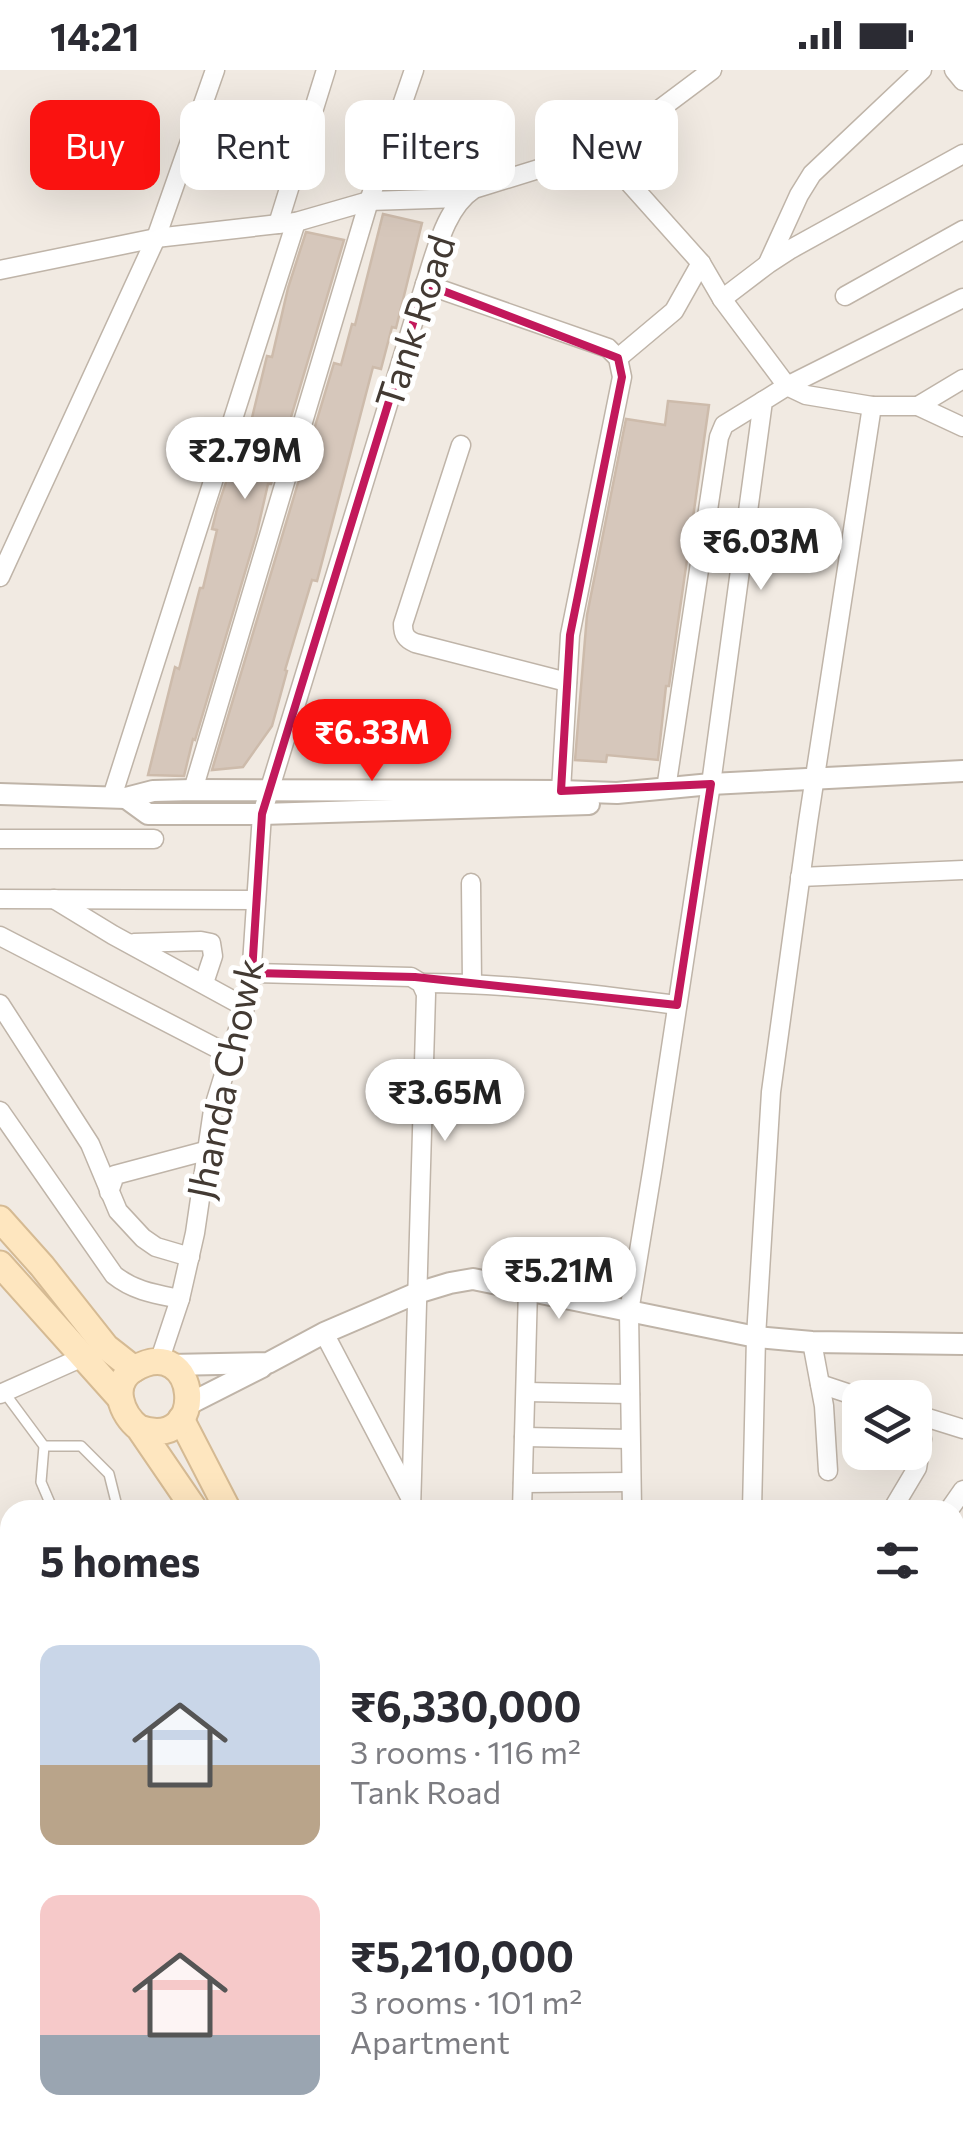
<!DOCTYPE html>
<meta charset="utf-8">
<style>
body{margin:0;font-family:Commissioner,sans-serif;background:#f2f2f3;color:#2b2b33;height:100vh;display:flex;flex-direction:column;font-size:38px;white-space:nowrap}
*{box-sizing:border-box;margin:0}
p{font-size:32px;color:#7c7c81}
.icon{flex:none;width:55px;height:55px;fill:none;stroke:currentColor;stroke-width:2;stroke-linecap:round;stroke-linejoin:round}
.map{position:relative;flex:1;overflow:hidden}
.details{position:absolute;left:0px;top:1430px;width:965px;height:642px;display:flex;flex-direction:column;background:#fff;border-radius:30px 30px 0 0;box-shadow:0 10px 40px #0002}
.details>*{flex:none}
.top-card{position:absolute;left:30px;top:30px;width:905px;height:90px;display:flex;gap:20px}
.tools{position:absolute;left:842px;top:1310px;display:grid;gap:20px}
.tools a{display:grid;place-items:center;width:90px;height:90px;border-radius:20px;background:#fff;box-shadow:0 10px 40px #0002;font-size:50px}
.price{position:absolute;translate:-50% -85px;padding:0 22px;border-radius:35px;background:#fff;color:#222;font-size:32px;line-height:65px;filter:drop-shadow(0 2px 5px #0008)}
.price::after{content:'';position:absolute;left:50%;top:60px;width:30px;height:22px;margin-left:-15px;background:inherit;clip-path:polygon(0 0,100% 0,50% 100%)}
.price.selected{background:#fa1210;color:#fff}
ul{padding:0;list-style:none}
li{display:flex;align-items:center;gap:30px;height:250px;padding:0 40px}
li span{display:grid;place-items:center;flex:none;width:280px;height:200px;border-radius:20px;color:#555}
li>.icon{margin-inline-start:auto}
span .icon{width:120px;height:120px;fill:#fffc;stroke-width:1}
li b{font-size:42px}
h2{display:flex;justify-content:space-between;align-items:center;height:120px;padding:0 40px;font-size:42px}
.chip{padding:0 35px;border-radius:20px;background:#fff;box-shadow:0 10px 40px #0002;font-size:35px;line-height:90px}
.chip.selected{background:#fa1210;color:#fff}
.status{display:flex;justify-content:space-between;align-items:center;height:70px;padding:0 50px;background:#fff;direction:ltr}
.status svg{height:28px;fill:currentColor}
.map>svg:first-child{display:block}
.residential{fill:#e5dcd0}
.building{fill:#d6c7bb;stroke:#cdbbab;stroke-width:2.5}
.lines{fill:none;stroke-linecap:round;stroke-linejoin:round}
.service-casing{stroke:#bfb4a8;stroke-width:12}
.minor-casing{stroke:#bfb4a8;stroke-width:21}
.tertiary-casing{stroke:#bfb4a8;stroke-width:24}
.secondary-casing{stroke:#d5ba93;stroke-width:29}
.service{stroke:#fff;stroke-width:9}
.minor{stroke:#fff;stroke-width:18}
.tertiary{stroke:#fff;stroke-width:20}
.secondary{stroke:#fee6bf;stroke-width:25}
.marked{fill:none;stroke:#c2185b;stroke-width:8;stroke-linejoin:round}
.labels{text-anchor:middle;stroke-width:10;stroke-linejoin:round;paint-order:stroke}
.street-label{font-size:38px;fill:#433a33;stroke:#fff}
</style>
<div class="status"><b>14:21</b><svg viewBox="0 0 49 12"><path d="M0 12V9h3v3zM5 12V6h3v6zM10 12V3h3v9zM15 12V0h3v12zM26 1h20v11H26zM47 4h2v5h-2z"/></svg></div>
<div class="map">
<svg width="963" height="2072" viewBox="0 0 963 2072">
<rect width="100%" height="100%" fill="#f1eae2"/>
<rect class="residential" x="0" y="1639" width="10" height="334"/>
<g class="building">
<path d="M383 144 422 153 396 258 392 257 381 299 373 297 317 511 312 510 285 600 287 601 272 656 243 697 212 700 334 293 341 295 352 254 355 255Z"/>
<path d="M306 162 344 170 271 414H268L257 462 195 670 193 669 184 706 148 705 175 597 179 599 200 518H203L217 460 212 459 217 439 227 409 230 410 244 355 250 356 267 286 272 287 288 218Z"/>
<path d="M668 331 709 335 669 616H666L658 690 607 685 606 692 575 690 587 545 626 349 665 355Z"/>
</g>
<g class="lines">
<defs>
<g id="service">
<path d="M4 1322 44 1376 41 1412 53 1440"/>
<path d="M44 1376H81L109 1404 117 1436 111 1440"/>
<path d="M0 1986H10"/>
<path d="M763 2062V2072"/>
<path d="M247 2072 250 2062"/>
</g>
<g id="minor">
<path d="M954 0 963 11"/>
<path d="M600 80 701 193 722 229 787 316 806 325 872 336H918L963 357"/>
<path d="M278 154 326 0"/>
<path d="M768 193 799 125 812 104 922 0"/>
<path d="M0 200 156 168 296 152 369 131 461 128"/>
<path d="M425 214 608 278 618 288 622 307 570 565 561 721"/>
<path d="M845 226 963 160"/>
<path d="M722 229 768 194 791 179 963 84"/>
<path d="M618 288 674 241 701 193"/>
<path d="M918 336 963 309"/>
<path d="M461 375 403 554C403 565 406 569 415 573L567 612"/>
<path d="M0 507 156 168 215 0"/>
<path d="M666 719 719 367 724 355 763 331"/>
<path d="M193 720 369 131 414 0"/>
<path d="M112 727 296 152"/>
<path d="M0 769H154"/>
<path d="M800 807 963 800"/>
<path d="M471 813 472 914"/>
<path d="M0 829 256 830"/>
<path d="M54 829 113 865 245 937"/>
<path d="M0 866 230 985"/>
<path d="M134 873 201 871 211 873 213 886 204 913"/>
<path d="M252 903 411 907 421 913 426 924 411 1440"/>
<path d="M421 913C507 913 592 924 677 935"/>
<path d="M0 934 90 1074 118 1141 143 1168 156 1177 190 1187"/>
<path d="M0 1041 114 1205C134 1221 155 1224 180 1229"/>
<path d="M109 1122 115 1105 205 1081"/>
<path d="M324 1263 410 1427"/>
<path d="M812 1272 824 1336 828 1401"/>
<path d="M159 1292 180 1229 195 1163 213 1040 245 937 251 909 262 744 425 214C436 182 445 138 474 119L600 80 628 63 712 0"/>
<path d="M820 1314 862 1328"/>
<path d="M526 1322 630 1324"/>
<path d="M0 1324 83 1287"/>
<path d="M915 1344 963 1359"/>
<path d="M524 1367 630 1369"/>
<path d="M523 1413 631 1412"/>
<path d="M522 1440 528 1219"/>
<path d="M632 1440 629 1242 653 1096 711 714 763 331 787 316 963 228"/>
<path d="M752 1440 756 1267 771 1022 808 752 872 336"/>
<path d="M892 1440 917 1398 922 1369 915 1360"/>
<path d="M949 1440 963 1420"/>
<path d="M955 1514 963 1506"/>
<path d="M0 1517 10 1522"/>
<path d="M955 1574 963 1567"/>
<path d="M0 1655H10"/>
<path d="M0 1814 10 1813"/>
<path d="M955 1945 963 1938"/>
<path d="M507 2062 511 2072"/>
<path d="M554 2062 559 2072"/>
<path d="M927 2062 930 2072"/>
</g>
<g id="tertiary">
<path d="M0 724 126 728 153 721 193 720 561 721 617 723 711 714 963 701"/>
<path d="M126 728 148 744H262L589 734"/>
<path d="M170 1295 268 1293 324 1263 417 1223 450 1213 473 1209 756 1267 812 1272 963 1274"/>
<path d="M189 1334 262 1297"/>
<path d="M0 1472 10 1488"/>
</g>
<g id="secondary">
<path d="M0 1149 42 1196 106 1277 134 1299"/>
<path d="M0 1194 120 1328"/>
<path d="M181 1349 228 1440"/>
<path d="M139 1358C210 1383 199 1261 134 1299 109 1314 122 1345 139 1358L195 1440"/>
<path d="M955 1712H963"/>
<path d="M955 1731H963"/>
</g>
</defs>
<use href="#service" class="service-casing"/>
<use href="#minor" class="minor-casing"/>
<use href="#tertiary" class="tertiary-casing"/>
<use href="#secondary" class="secondary-casing"/>
<use href="#service" class="service"/>
<use href="#minor" class="minor"/>
<use href="#tertiary" class="tertiary"/>
<use href="#secondary" class="secondary"/>
</g>
<path class="marked" d="M425 214 618 288 622 307 570 565 561 721 711 714 677 935 415 907 252 903 262 744Z"/>
<g class="labels">
<g class="street-label">
<text transform="translate(416 252) rotate(-72)" y="13">Tank Road</text>
<text transform="translate(226 1009) rotate(-78)" y="13">Jhanda Chowk</text>
</g>
</g>
</svg>
<div class="tools">
<a><svg class="icon" aria-label="layers" viewBox="0 0 24 24"><path d="M12 4l9 5-9 5-9-5zM3 14l9 5 9-5"/></svg></a>
</div>
<b class="price" style="left:245px;top:432px">₹2.79M</b>
<b class="price" style="left:761px;top:523px">₹6.03M</b>
<b class="price selected" style="left:372px;top:714px">₹6.33M</b>
<b class="price" style="left:445px;top:1074px">₹3.65M</b>
<b class="price" style="left:559px;top:1252px">₹5.21M</b>
<div class="top-card">
<a class="chip selected">Buy</a>
<a class="chip">Rent</a>
<a class="chip">Filters</a>
<a class="chip">New</a>
</div>
<section class="details">
<h2>5 homes<svg class="icon" aria-label="filters" viewBox="0 0 24 24"><path d="M4 7h16M4 17h16"/><circle cx="9" cy="7" r="2"/><circle cx="15" cy="17" r="2"/></svg></h2>
<ul>
<li><span style="background:linear-gradient(#c9d6e8 60%,#b9a48a 0)"><svg class="icon" aria-label="home" viewBox="0 0 24 24"><path d="M3 11l9-7 9 7M6 9v11h12V9"/></svg></span><div><b>₹6,330,000</b><p>3 rooms · 116 m²</p><p>Tank Road</p></div></li>
<li><span style="background:linear-gradient(#f6c9c9 70%,#9aa5b1 0)"><svg class="icon" aria-label="home" viewBox="0 0 24 24"><path d="M3 11l9-7 9 7M6 9v11h12V9"/></svg></span><div><b>₹5,210,000</b><p>3 rooms · 101 m²</p><p>Apartment</p></div></li>
</ul>
</section>
</div>
